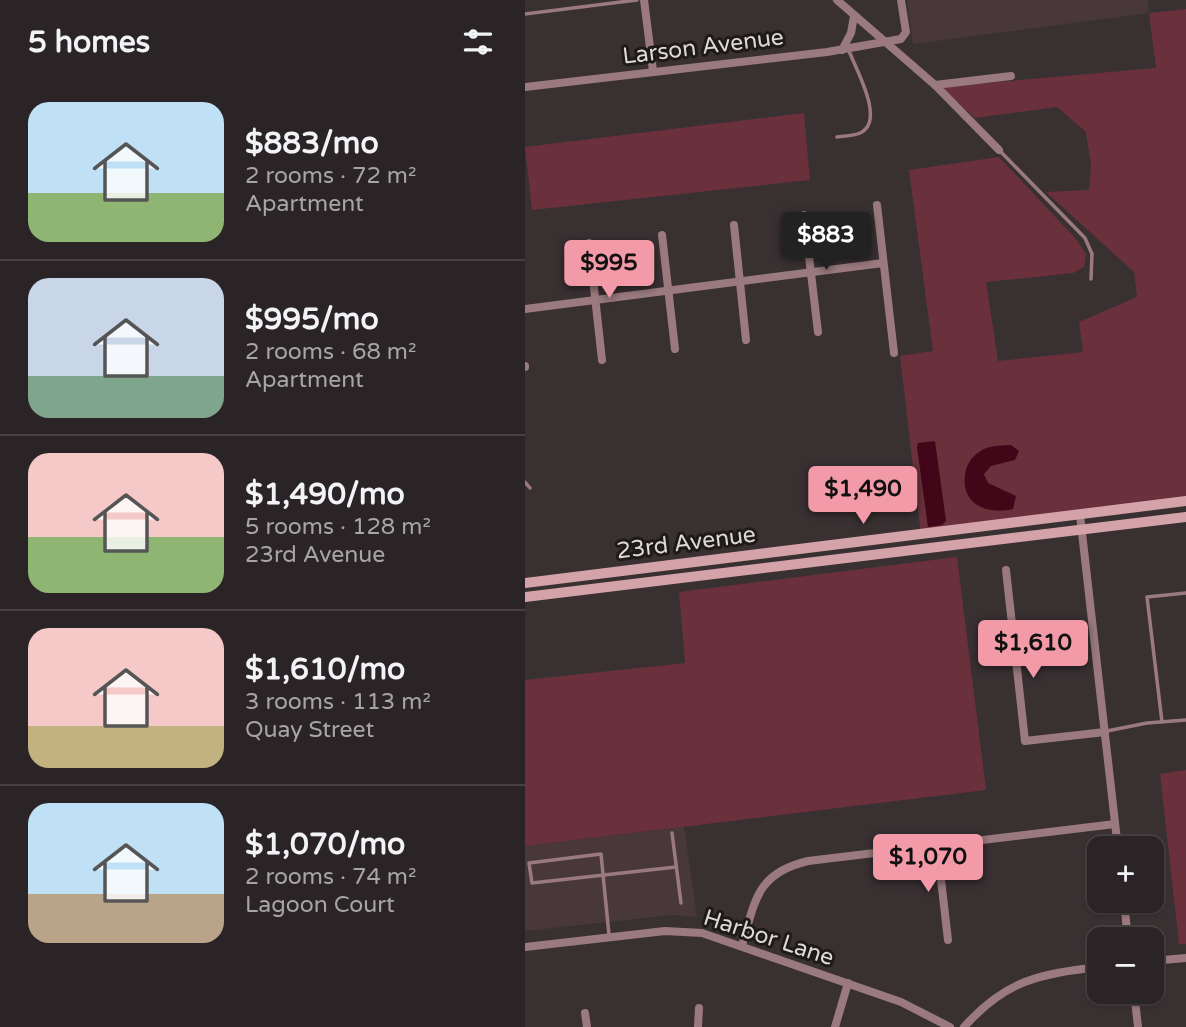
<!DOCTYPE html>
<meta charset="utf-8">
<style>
body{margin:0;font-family:"Varela Round",sans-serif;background:#373032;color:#f1f3f6;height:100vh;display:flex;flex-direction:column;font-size:26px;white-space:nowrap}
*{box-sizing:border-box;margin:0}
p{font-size:23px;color:#a6a4a7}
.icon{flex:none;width:38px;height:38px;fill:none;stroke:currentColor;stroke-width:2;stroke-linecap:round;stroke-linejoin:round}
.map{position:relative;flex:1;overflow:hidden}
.panel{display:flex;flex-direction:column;background:#2b2426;width:525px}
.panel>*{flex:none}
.buttons{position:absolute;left:562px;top:836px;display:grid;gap:14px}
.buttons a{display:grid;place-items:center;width:77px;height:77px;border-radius:14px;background:#2b2426;box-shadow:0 2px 5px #0004,0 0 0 2px #474143;font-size:35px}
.price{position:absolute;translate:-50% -60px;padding:0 16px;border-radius:7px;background:#f39aa8;color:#111;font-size:23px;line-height:46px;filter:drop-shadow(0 2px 4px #0008)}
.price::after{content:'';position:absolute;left:50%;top:42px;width:21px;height:16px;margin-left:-10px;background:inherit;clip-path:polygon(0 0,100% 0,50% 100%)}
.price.active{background:#222;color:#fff}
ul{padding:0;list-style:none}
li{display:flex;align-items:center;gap:21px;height:175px;padding:0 28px}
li+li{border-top:2px solid #474143}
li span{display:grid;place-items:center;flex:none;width:196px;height:140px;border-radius:21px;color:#555}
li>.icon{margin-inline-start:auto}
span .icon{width:84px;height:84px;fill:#fffc;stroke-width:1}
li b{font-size:30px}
h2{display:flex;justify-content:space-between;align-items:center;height:84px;padding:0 28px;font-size:30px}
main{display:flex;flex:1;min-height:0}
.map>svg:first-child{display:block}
.built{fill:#48383a}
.green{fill:#6a313c}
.water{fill:#410617}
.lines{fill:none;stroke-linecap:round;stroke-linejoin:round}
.service{stroke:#9a7a7e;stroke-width:3.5}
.minor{stroke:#9a7a7e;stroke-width:8}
.secondary{stroke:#d4a2a9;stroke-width:10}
.labels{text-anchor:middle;stroke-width:6;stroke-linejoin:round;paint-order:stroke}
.street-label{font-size:23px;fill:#ded9d9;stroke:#1e1a1a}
</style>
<main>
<section class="panel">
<h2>5 homes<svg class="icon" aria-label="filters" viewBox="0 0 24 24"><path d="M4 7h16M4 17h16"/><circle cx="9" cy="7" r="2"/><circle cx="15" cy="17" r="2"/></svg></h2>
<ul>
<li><span style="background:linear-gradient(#bfe0f5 65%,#8fb573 0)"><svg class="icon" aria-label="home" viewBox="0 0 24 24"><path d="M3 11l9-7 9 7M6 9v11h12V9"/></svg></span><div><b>$883/mo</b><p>2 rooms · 72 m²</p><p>Apartment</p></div></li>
<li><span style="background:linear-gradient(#c9d6e8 70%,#7fa58c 0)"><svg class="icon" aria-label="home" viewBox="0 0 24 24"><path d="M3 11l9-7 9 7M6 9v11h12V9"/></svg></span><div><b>$995/mo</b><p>2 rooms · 68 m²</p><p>Apartment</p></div></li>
<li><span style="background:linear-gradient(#f6c9c9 60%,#8fb573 0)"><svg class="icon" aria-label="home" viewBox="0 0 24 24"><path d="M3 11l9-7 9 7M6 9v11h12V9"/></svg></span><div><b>$1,490/mo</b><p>5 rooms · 128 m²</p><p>23rd Avenue</p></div></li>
<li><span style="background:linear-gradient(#f6c9c9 70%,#c2b280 0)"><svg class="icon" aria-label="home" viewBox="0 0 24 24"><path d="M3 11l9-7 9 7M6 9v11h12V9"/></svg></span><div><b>$1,610/mo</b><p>3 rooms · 113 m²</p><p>Quay Street</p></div></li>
<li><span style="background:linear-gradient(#bfe0f5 65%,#b9a48a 0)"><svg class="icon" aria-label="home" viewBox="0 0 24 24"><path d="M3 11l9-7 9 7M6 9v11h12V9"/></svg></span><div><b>$1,070/mo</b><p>2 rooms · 74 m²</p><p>Lagoon Court</p></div></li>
</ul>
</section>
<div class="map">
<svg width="661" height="1027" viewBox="0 0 661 1027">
<rect width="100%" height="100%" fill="#393032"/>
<g class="built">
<path d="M382 0H623L624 13 388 44Z"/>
<path d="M159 827 172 917 147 915 0 931V846Z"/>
</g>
<g class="green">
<path d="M661 9V501L396 535 375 356 408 351 384 170 474 157 551 239 561 254 559 267 548 273 461 282 473 361 558 352 554 322 612 297 609 272 521 192 564 190 566 166 561 132 532 107 450 118 416 87 631 68 624 13Z"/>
<path d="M279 113 285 180 7 210 0 147Z"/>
<path d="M432 557 461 790 0 846V680L160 663 154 592Z"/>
<path d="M661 770V944H654L635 774Z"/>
</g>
<g class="water">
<path d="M410 441 421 521 417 525 403 527 392 447 393 443Z"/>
<path d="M486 445 494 451 490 460 466 466 459 474 463 483 491 496 488 509C463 515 436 505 440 475 441 466 446 457 454 452 463 445 475 446 486 445Z"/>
</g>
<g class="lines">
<g class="service">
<path d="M0 14 112 0"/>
<path d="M312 137C319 136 329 136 335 133 361 122 331 69 324 51"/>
<path d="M475 151 560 238 567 254 566 279"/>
<path d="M0 482 5 488"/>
<path d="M637 722 622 597 661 593"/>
<path d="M582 731 622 723 661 720"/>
<path d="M147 833 156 903"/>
<path d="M84 935 76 854 4 863 7 883 151 867"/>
</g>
<g class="minor">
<path d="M119 0 128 71"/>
<path d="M312 0 410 85 474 150"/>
<path d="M317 50 326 33 329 16"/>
<path d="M410 85 486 76"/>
<path d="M0 87 302 52 376 39 381 32 376 0"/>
<path d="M352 205 369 353"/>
<path d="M279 215 293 332"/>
<path d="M209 225 221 340"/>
<path d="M137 235 150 349"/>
<path d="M64 243 77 360"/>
<path d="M0 309 358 263"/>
<path d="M0 366V367"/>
<path d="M555 515 593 849"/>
<path d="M481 570 500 741 580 732"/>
<path d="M412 845 423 940"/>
<path d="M599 901 603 940"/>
<path d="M217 946C230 900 232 873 283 861L590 824"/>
<path d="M0 947 140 931 177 933 376 1002 425 1027"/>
<path d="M626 961 661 958"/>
<path d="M609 992 613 1027"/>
<path d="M60 1013 62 1027"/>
<path d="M173 1027 174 1008"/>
<path d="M310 1027 323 983"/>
<path d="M439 1027C481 980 514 974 574 967"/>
</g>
<g class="secondary">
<path d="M0 583 661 501"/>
<path d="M0 597 661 517"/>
</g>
</g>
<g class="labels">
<g class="street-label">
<text transform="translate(178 46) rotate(-7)" y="8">Larson Avenue</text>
<text transform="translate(161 542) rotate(-7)" y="8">23rd Avenue</text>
<text transform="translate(244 937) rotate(18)" y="8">Harbor Lane</text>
</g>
</g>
</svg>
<div class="buttons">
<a>+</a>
<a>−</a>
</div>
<b class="price active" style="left:301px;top:272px">$883</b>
<b class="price" style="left:84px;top:300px">$995</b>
<b class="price" style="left:338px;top:526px">$1,490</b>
<b class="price" style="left:508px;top:680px">$1,610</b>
<b class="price" style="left:403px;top:894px">$1,070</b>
</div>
</main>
